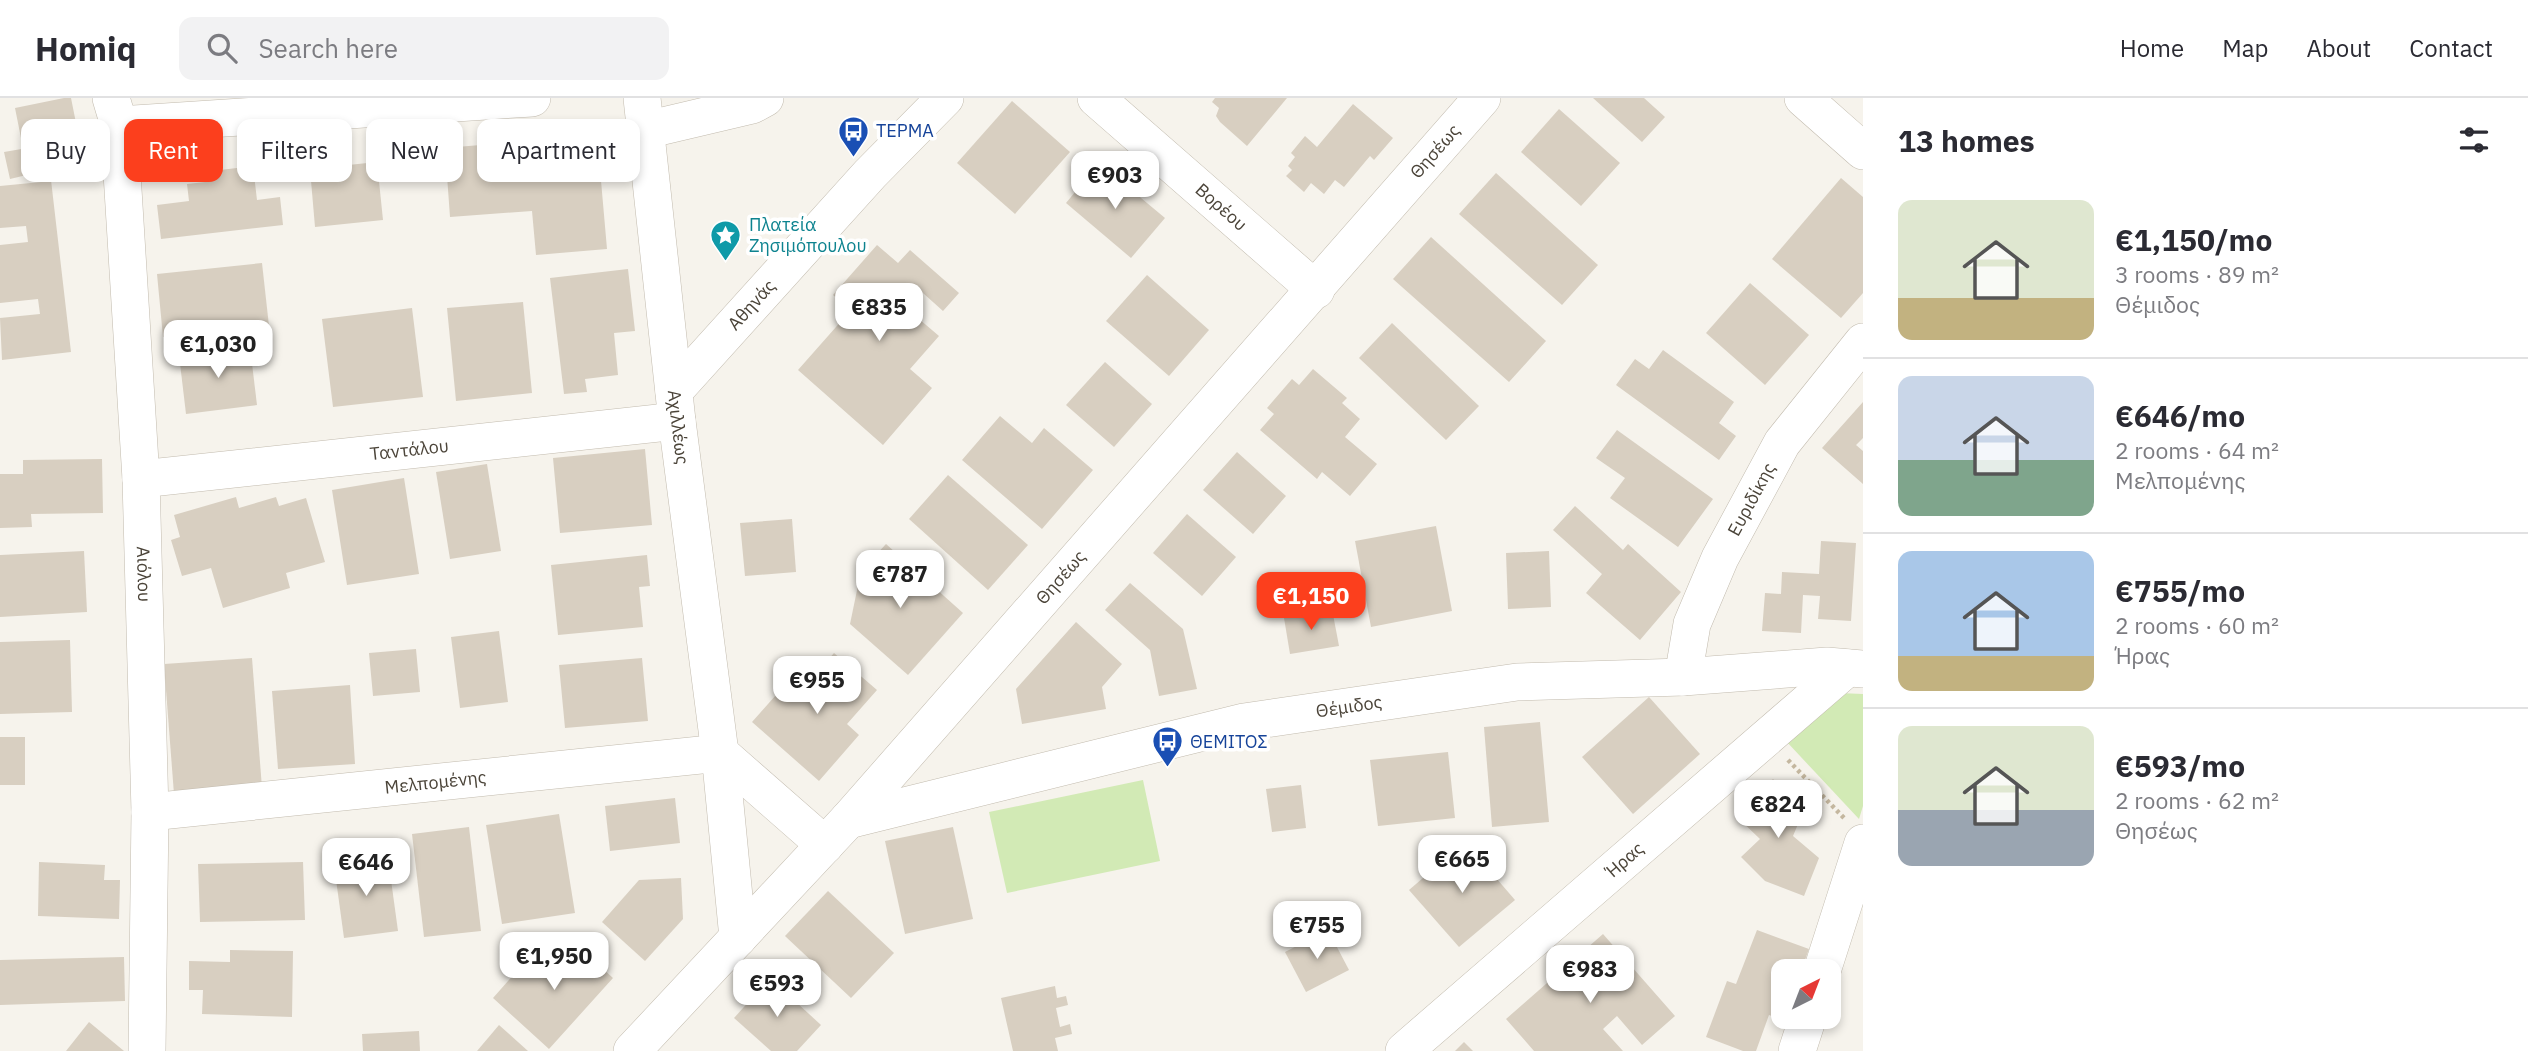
<!DOCTYPE html>
<meta charset="utf-8">
<style>
body{margin:0;font-family:"IBM Plex Sans",sans-serif;background:#f2f2f3;color:#2b2b33;height:100vh;display:flex;flex-direction:column;font-size:26px;white-space:nowrap}
*{box-sizing:border-box;margin:0}
p{font-size:23px;color:#7c7c81}
.icon{flex:none;width:38px;height:38px;fill:none;stroke:currentColor;stroke-width:2;stroke-linecap:round;stroke-linejoin:round}
.map{position:relative;flex:1;overflow:hidden}
.panel{display:flex;flex-direction:column;background:#fff;width:665px}
.panel>*{flex:none}
.banner{position:absolute;left:21px;top:21px;width:665px;height:63px;display:flex;gap:14px}
.needle{width:46px;rotate:42deg}
.fabs{position:absolute;left:1771px;top:861px;display:grid;gap:14px}
.fabs a{display:grid;place-items:center;width:70px;height:70px;border-radius:14px;background:#fff;box-shadow:0 4px 10px #0003;font-size:35px}
.price{position:absolute;translate:-50% -60px;padding:0 16px;border-radius:14px;background:#fff;color:#222;font-size:23px;line-height:46px;filter:drop-shadow(0 2px 4px #0008)}
.price::after{content:'';position:absolute;left:50%;top:42px;width:21px;height:16px;margin-left:-10px;background:inherit;clip-path:polygon(0 0,100% 0,50% 100%)}
.price.active{background:#fc3f1d;color:#fff}
ul{padding:0;list-style:none}
li{display:flex;align-items:center;gap:21px;height:175px;padding:0 35px}
li+li{border-top:2px solid #e1e1e2}
li span{display:grid;place-items:center;flex:none;width:196px;height:140px;border-radius:14px;color:#555}
li>.icon{margin-inline-start:auto}
span .icon{width:84px;height:84px;fill:#fffc;stroke-width:1}
li b{font-size:30px}
h2{display:flex;justify-content:space-between;align-items:center;height:84px;padding:0 35px;font-size:30px}
.chip{padding:0 24px;border-radius:14px;background:#fff;box-shadow:0 4px 10px #0003;font-size:24px;line-height:63px}
.chip.active{background:#fc3f1d;color:#fff}
header{display:flex;align-items:center;gap:42px;box-sizing:border-box;height:98px;padding:0 35px;background:#fff;border-bottom:2px solid #e1e1e2}
header strong{font-size:33px}
nav{display:flex;gap:38px;margin-inline-start:auto;font-size:24px}
.search{width:490px;height:63px;background:#f2f2f3;display:flex;align-items:center;gap:18px;box-sizing:border-box;padding:0 24px;border-radius:14px;color:#7c7c81;font-size:26px}
main{display:flex;flex:1;min-height:0}
.map>svg:first-child{display:block}
.green{fill:#d2eab5}
.building{fill:#d8cfc1}
.lines{fill:none;stroke-linecap:round;stroke-linejoin:round}
.minor-casing{stroke:#c2bbae;stroke-width:38}
.path{stroke:#c4b79f;stroke-width:4.5;stroke-dasharray:3.5 3.5;stroke-linecap:butt}
.minor{stroke:#fff;stroke-width:37}
.labels{text-anchor:middle;stroke-width:7;stroke-linejoin:round;paint-order:stroke}
.transit-label{font-size:18px;fill:#164399;stroke:#fff;text-anchor:start}
.street-label{font-size:18px;fill:#4b4439;stroke:#fff}
.culture-label{font-size:18px;fill:#0d838f;stroke:#fff;text-anchor:start}
</style>
<header>
<strong>Homiq</strong>
<div class="search"><svg class="icon" aria-label="search" viewBox="0 0 24 24"><circle cx="10" cy="10" r="6"/><path d="M15 15l6 6"/></svg>Search here</div>
<nav><a>Home</a><a>Map</a><a>About</a><a>Contact</a></nav>
</header>
<main>
<div class="map">
<svg width="1863" height="953" viewBox="0 0 1863 953">
<rect width="100%" height="100%" fill="#f6f3ec"/>
<g class="green">
<path d="M1839 595 1863 596V708L1859 721 1786 643Z"/>
<path d="M1143 682 1160 763 1007 795 989 714Z"/>
</g>
<g class="building">
<path d="M64 0H71L86 75 51 82 71 254 2 262 0 220 40 216 38 201 0 205V147L28 144 26 128 0 130V88L41 84 39 74 10 81 4 54 33 49 32 43 22 45 15 10Z"/>
<path d="M1215 0H1287L1247 48 1220 24 1216 18 1219 10 1212 4Z"/>
<path d="M1593 0H1644L1665 19 1642 44Z"/>
<path d="M1012 3 1070 54 1015 116 957 65Z"/>
<path d="M1353 6 1393 40 1374 62 1370 58 1344 89 1335 82 1324 96 1311 85 1304 94 1286 78 1292 72 1288 68 1295 59 1291 55 1305 38 1317 49Z"/>
<path d="M1559 11 1620 65 1581 108 1521 54Z"/>
<path d="M597 37 607 151 536 157 532 113 450 119 445 50Z"/>
<path d="M377 64 383 122 315 129 310 71Z"/>
<path d="M1099 65 1165 120 1131 160 1066 105Z"/>
<path d="M253 68 257 102 280 99 283 127 161 141 157 107 189 103 187 86 205 84 204 74Z"/>
<path d="M1496 75 1598 167 1562 207 1459 116Z"/>
<path d="M1841 80 1863 99V195L1841 220 1772 161Z"/>
<path d="M1431 139 1546 243 1509 284 1393 181Z"/>
<path d="M877 147 898 165 910 152 959 195 943 213 914 187 899 204 939 238 910 271 932 290 883 347 798 272 851 212 833 197Z"/>
<path d="M262 165 269 228 163 239 157 176Z"/>
<path d="M628 171 635 233 614 235 618 277 585 281 587 294 564 296 550 180Z"/>
<path d="M1147 177 1209 232 1169 278 1106 223Z"/>
<path d="M1750 185 1809 237 1765 287 1706 235Z"/>
<path d="M523 204 532 295 456 303 447 210Z"/>
<path d="M412 210 423 299 333 309 322 221Z"/>
<path d="M1392 225 1479 308 1446 342 1359 260Z"/>
<path d="M250 249 257 307 186 316 179 257Z"/>
<path d="M1663 252 1734 304 1719 325 1736 338 1719 362 1616 287 1635 261 1649 271Z"/>
<path d="M1105 264 1152 306 1114 349 1066 307Z"/>
<path d="M1313 271 1347 300 1342 305 1360 321 1345 339 1377 366 1350 398 1322 374 1317 381 1260 332 1274 316 1267 310 1292 281 1299 287Z"/>
<path d="M1863 304V340L1856 347 1863 353V386L1822 350Z"/>
<path d="M1000 318 1032 345 1044 330 1093 372 1042 431 962 362Z"/>
<path d="M1617 332 1713 401 1678 449 1610 400 1625 380 1596 360Z"/>
<path d="M645 351 652 427 560 435 553 360Z"/>
<path d="M1237 354 1286 398 1253 436 1203 392Z"/>
<path d="M102 361 103 415 31 416 32 429 0 430V376H23V362Z"/>
<path d="M487 366 501 453 450 461 436 374Z"/>
<path d="M948 377 1028 447 988 492 909 421Z"/>
<path d="M404 380 419 476 347 487 332 392Z"/>
<path d="M236 399 239 410 276 399 279 408 306 400 325 464 286 475 290 490 223 510 211 470 182 478 171 442 180 439 174 417Z"/>
<path d="M1575 408 1623 452 1628 446 1681 494 1640 542 1586 495 1602 476 1553 432Z"/>
<path d="M1187 416 1236 459 1202 498 1153 455Z"/>
<path d="M792 421 796 474 745 478 740 425Z"/>
<path d="M1436 428 1452 513 1371 529 1355 443Z"/>
<path d="M1821 443 1856 445 1851 523 1818 521 1820 498 1803 497 1801 535 1762 533 1765 495 1781 496 1782 474 1819 476Z"/>
<path d="M886 446 963 515 908 577 850 526 861 473Z"/>
<path d="M84 453 87 514 0 519V457Z"/>
<path d="M1549 453 1551 509 1508 511 1506 455Z"/>
<path d="M647 457 650 488 639 489 643 529 558 537 551 467Z"/>
<path d="M1130 485 1183 531 1197 591 1159 598 1150 552 1105 512Z"/>
<path d="M1332 511 1339 548 1290 556 1284 520Z"/>
<path d="M1076 524 1122 566 1102 589 1106 611 1022 626 1016 591Z"/>
<path d="M499 533 508 604 460 610 451 539Z"/>
<path d="M70 542 72 614 0 616V544Z"/>
<path d="M416 551 420 594 373 598 369 555Z"/>
<path d="M834 555 877 592 847 626 859 637 819 683 752 624 792 579 804 589Z"/>
<path d="M252 560 262 690 174 696 164 566Z"/>
<path d="M642 560 648 623 565 630 559 567Z"/>
<path d="M350 587 355 666 278 671 272 593Z"/>
<path d="M1649 599 1700 656 1633 716 1582 659Z"/>
<path d="M1540 624 1549 724 1492 729 1484 629Z"/>
<rect x="0" y="639" width="25" height="48"/>
<path d="M1448 654 1455 720 1378 728 1370 662Z"/>
<path d="M1773 681 1804 712 1793 738 1819 760 1804 798 1765 783 1741 759 1760 741 1736 718Z"/>
<path d="M1301 687 1306 730 1272 734 1266 691Z"/>
<path d="M675 700 680 745 610 753 605 708Z"/>
<path d="M559 716 575 815 502 826 486 727Z"/>
<path d="M469 729 481 833 424 839 412 736Z"/>
<path d="M953 729 973 821 905 836 885 743Z"/>
<path d="M1465 744 1515 802 1459 849 1409 792Z"/>
<path d="M388 760 398 833 344 840 334 767Z"/>
<path d="M39 764 105 767 104 782H120L119 821 38 818Z"/>
<path d="M303 764 305 822 200 824 198 766Z"/>
<path d="M681 780 683 821 645 863 602 824 639 782Z"/>
<path d="M828 793 894 855 851 900 785 838Z"/>
<path d="M1328 832 1349 872 1306 894 1285 854Z"/>
<path d="M1757 832 1809 851 1801 873H1783V922L1769 917 1756 953H1743L1706 939 1727 883 1736 886Z"/>
<path d="M1603 836 1675 918 1642 947 1617 918 1603 931 1623 953H1534L1506 921Z"/>
<path d="M568 839 613 880 549 951 493 900 524 865 535 875Z"/>
<path d="M230 852 293 853 292 919 202 916 203 892H189V863L230 864Z"/>
<path d="M124 859 125 903 0 907V862Z"/>
<path d="M770 880 821 927 797 953H771L734 920Z"/>
<path d="M1055 888 1057 900 1066 898 1068 907 1056 910 1060 929 1070 926 1072 936 1055 940 1058 953H1013L1001 900Z"/>
<path d="M89 924 124 953H66Z"/>
<path d="M499 927 528 953H477Z"/>
<path d="M419 933 420 953H363L362 936Z"/>
<path d="M1464 944 1473 953H1455Z"/>
</g>
<g class="lines">
<defs>
<g id="minor">
<path id="s1" d="M111 0 119 27 141 381 150 714 147 953"/>
<path id="s2" d="M642 0 677 323 720 655 738 840"/>
<path id="s3" d="M1096 0 1316 192"/>
<path d="M1803 0 1863 53"/>
<path d="M119 27 532 0"/>
<path d="M646 32 752 7 765 0"/>
<path id="s4" d="M674 293 870 76 945 0"/>
<path id="s5" d="M141 381 677 323"/>
<path id="s6" d="M1683 579 1692 526 1720 460 1782 345 1863 244"/>
<path id="s7" d="M150 714 720 655 825 747"/>
<path id="s8" d="M848 722 1244 624 1517 584 1683 579 1827 568 1863 571"/>
<path d="M1822 873 1863 745"/>
<path id="s9" d="M632 953 848 722 1482 0"/>
<path id="s10" d="M1404 953 1847 570"/>
<path d="M1797 953 1808 919"/>
</g>
</defs>
<use href="#minor" class="minor-casing"/>
<path class="path" d="M1788 662 1845 721"/>
<use href="#minor" class="minor"/>
</g>
<defs>
<symbol id="bus-pin" viewBox="-11 -11 22 30"><path d="M0 17L-7.5 6A9.5 9.5 0 1 1 7.5 6Z" fill="#1a4fb4" stroke="#fff"/><path d="M-5-6H5V4H4V6H2V4H-2V6H-4V4H-5ZM-3.5-4V0h7V-4ZM-3.5 1.2v1.5H-2V1.2ZM2 1.2v1.5H3.5V1.2Z" fill="#fff"/></symbol>
<symbol id="sight-pin" viewBox="-11 -11 22 30"><path d="M0 17L-7.5 6A9.5 9.5 0 1 1 7.5 6Z" fill="#0f9aa8" stroke="#fff"/><path d="M0-6L1.8-2.2L6-1.7L2.9 1.2L3.7 5.4L0 3.3L-3.7 5.4L-2.9 1.2L-6-1.7L-1.8-2.2Z" fill="#fff"/></symbol>
</defs>
<g fill-rule="evenodd">
<use href="#bus-pin" x="836" y="16" width="35" height="47"/>
<use href="#sight-pin" x="708" y="120" width="35" height="47"/>
<use href="#bus-pin" x="1150" y="626" width="35" height="47"/>
</g>
<g class="labels">
<g class="transit-label">
<text x="876" y="39">ΤΕΡΜΑ</text>
<text x="1190" y="650">ΘΕΜΙΤΟΣ</text>
</g>
<g class="street-label">
<text dy="6" stroke="none"><textPath href="#s9" startOffset="1206">Θησέως</textPath></text>
<text dy="6" stroke="none"><textPath href="#s3" startOffset="166">Βορέου</textPath></text>
<text dy="6" stroke="none"><textPath href="#s4" startOffset="116">Αθηνάς</textPath></text>
<text dy="6" stroke="none"><textPath href="#s2" startOffset="331">Αχιλλέως</textPath></text>
<text dy="6" stroke="none"><textPath href="#s5" startOffset="270">Ταντάλου</textPath></text>
<text dy="6" stroke="none"><textPath href="#s6" startOffset="192">Ευριδίκης</textPath></text>
<text dy="6" stroke="none"><textPath href="#s1" startOffset="478">Αιόλου</textPath></text>
<text dy="6" stroke="none"><textPath href="#s9" startOffset="639">Θησέως</textPath></text>
<text dy="6" stroke="none"><textPath href="#s8" startOffset="514">Θέμιδος</textPath></text>
<text dy="6" stroke="none"><textPath href="#s7" startOffset="287">Μελπομένης</textPath></text>
<text dy="6" stroke="none"><textPath href="#s10" startOffset="292">Ήρας</textPath></text>
</g>
<g class="culture-label">
<text x="749" y="133">Πλατεία<tspan x="749" dy="21">Ζησιμόπουλου</tspan></text>
</g>
</g>
</svg>
<div class="fabs">
<a><svg class="needle" viewBox="-14 -14 28 28"><path d="M0-13l5 13h-10z" fill="#e53935"/><path d="M0 13l5-13h-10z" fill="#7c7c81"/></svg></a>
</div>
<b class="price" style="left:1115px;top:113px">€903</b>
<b class="price" style="left:879px;top:245px">€835</b>
<b class="price" style="left:218px;top:282px">€1,030</b>
<b class="price" style="left:900px;top:512px">€787</b>
<b class="price active" style="left:1311px;top:534px">€1,150</b>
<b class="price" style="left:817px;top:618px">€955</b>
<b class="price" style="left:1778px;top:742px">€824</b>
<b class="price" style="left:1462px;top:797px">€665</b>
<b class="price" style="left:366px;top:800px">€646</b>
<b class="price" style="left:1317px;top:863px">€755</b>
<b class="price" style="left:554px;top:894px">€1,950</b>
<b class="price" style="left:1590px;top:907px">€983</b>
<b class="price" style="left:777px;top:921px">€593</b>
<div class="banner">
<a class="chip">Buy</a>
<a class="chip active">Rent</a>
<a class="chip">Filters</a>
<a class="chip">New</a>
<a class="chip">Apartment</a>
</div>
</div>
<section class="panel">
<h2>13 homes<svg class="icon" aria-label="filters" viewBox="0 0 24 24"><path d="M4 7h16M4 17h16"/><circle cx="9" cy="7" r="2"/><circle cx="15" cy="17" r="2"/></svg></h2>
<ul>
<li><span style="background:linear-gradient(#dfe7d0 70%,#c2b280 0)"><svg class="icon" aria-label="home" viewBox="0 0 24 24"><path d="M3 11l9-7 9 7M6 9v11h12V9"/></svg></span><div><b>€1,150/mo</b><p>3 rooms · 89 m²</p><p>Θέμιδος</p></div></li>
<li><span style="background:linear-gradient(#c9d6e8 60%,#7fa58c 0)"><svg class="icon" aria-label="home" viewBox="0 0 24 24"><path d="M3 11l9-7 9 7M6 9v11h12V9"/></svg></span><div><b>€646/mo</b><p>2 rooms · 64 m²</p><p>Μελπομένης</p></div></li>
<li><span style="background:linear-gradient(#a9c7e8 75%,#c2b280 0)"><svg class="icon" aria-label="home" viewBox="0 0 24 24"><path d="M3 11l9-7 9 7M6 9v11h12V9"/></svg></span><div><b>€755/mo</b><p>2 rooms · 60 m²</p><p>Ήρας</p></div></li>
<li><span style="background:linear-gradient(#dfe7d0 60%,#9aa5b1 0)"><svg class="icon" aria-label="home" viewBox="0 0 24 24"><path d="M3 11l9-7 9 7M6 9v11h12V9"/></svg></span><div><b>€593/mo</b><p>2 rooms · 62 m²</p><p>Θησέως</p></div></li>
</ul>
</section>
</main>
